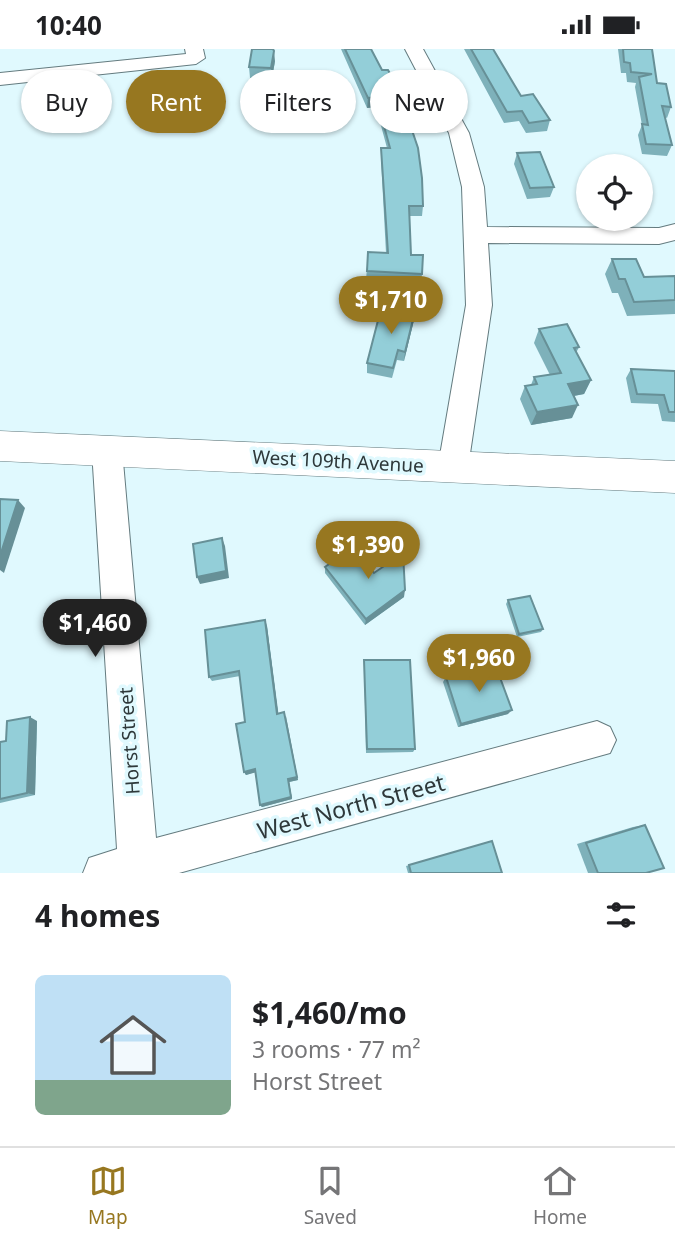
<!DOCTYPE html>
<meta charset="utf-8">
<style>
body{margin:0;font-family:"Noto Sans",sans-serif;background:#f2f2f2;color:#202124;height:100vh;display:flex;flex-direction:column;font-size:26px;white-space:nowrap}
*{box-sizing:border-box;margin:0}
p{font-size:23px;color:#757577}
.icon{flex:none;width:38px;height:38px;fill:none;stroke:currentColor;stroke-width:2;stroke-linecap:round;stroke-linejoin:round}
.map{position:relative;height:824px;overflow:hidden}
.drawer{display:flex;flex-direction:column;background:#fff;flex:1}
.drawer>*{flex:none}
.top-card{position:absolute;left:21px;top:21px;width:634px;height:63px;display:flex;gap:14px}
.fabs{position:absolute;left:576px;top:105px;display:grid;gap:14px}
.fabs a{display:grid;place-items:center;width:77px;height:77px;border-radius:50%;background:#fff;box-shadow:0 2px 5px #0004;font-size:35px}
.price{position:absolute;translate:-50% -60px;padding:0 16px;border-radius:24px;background:#977720;color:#fff;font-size:23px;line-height:46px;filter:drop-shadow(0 2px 4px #0008)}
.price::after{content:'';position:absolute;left:50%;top:42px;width:21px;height:16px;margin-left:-10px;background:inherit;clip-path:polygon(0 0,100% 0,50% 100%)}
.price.current{background:#222;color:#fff}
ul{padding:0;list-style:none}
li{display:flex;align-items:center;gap:21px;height:175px;padding:0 35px}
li+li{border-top:2px solid #e0e0e0}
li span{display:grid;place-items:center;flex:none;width:196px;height:140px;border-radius:10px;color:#555}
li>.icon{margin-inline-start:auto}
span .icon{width:84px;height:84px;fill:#fffc;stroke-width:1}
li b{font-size:30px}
h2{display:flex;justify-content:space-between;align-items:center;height:84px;padding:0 35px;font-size:30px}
.chip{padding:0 24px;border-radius:32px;background:#fff;box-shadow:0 2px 5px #0004;font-size:24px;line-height:63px}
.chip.current{background:#977720;color:#fff}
.status{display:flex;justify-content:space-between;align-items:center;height:49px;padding:0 35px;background:#fff;direction:ltr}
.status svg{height:19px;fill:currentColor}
.dock{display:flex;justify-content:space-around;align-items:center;height:98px;border-top:2px solid #e0e0e0;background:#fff;font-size:19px;color:#757577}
.dock a{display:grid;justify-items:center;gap:4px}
.dock .current{color:#977720}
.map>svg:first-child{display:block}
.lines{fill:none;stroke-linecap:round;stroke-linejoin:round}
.minor-casing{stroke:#647b7f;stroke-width:2}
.major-casing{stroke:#647b7f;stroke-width:1}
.minor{fill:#fff;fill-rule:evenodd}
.major{fill:#fff;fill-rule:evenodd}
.wall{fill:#7eb1ba}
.shaded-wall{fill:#679097}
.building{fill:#93ced8;stroke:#679097;stroke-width:2}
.labels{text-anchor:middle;stroke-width:7;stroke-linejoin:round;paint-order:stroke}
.street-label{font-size:19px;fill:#2e383a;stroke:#e0f9fe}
.near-street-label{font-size:23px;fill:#2e383a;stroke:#e0f9fe}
</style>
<div class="status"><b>10:40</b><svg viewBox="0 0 49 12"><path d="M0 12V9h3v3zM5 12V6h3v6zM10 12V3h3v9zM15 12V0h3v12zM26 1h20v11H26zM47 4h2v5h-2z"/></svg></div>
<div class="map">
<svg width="675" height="824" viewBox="0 0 675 824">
<rect width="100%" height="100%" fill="#e0f9fe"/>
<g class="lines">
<defs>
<g id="minor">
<path d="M185 0H203L205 9 196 15 0 36V24L186 5Z"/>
<path d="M405 0H423L469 84 484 138 487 178 659 179 675 175V191L659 195 488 194 492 256 468 418 464 427 453 431 442 427 438 418 466 256 462 138 449 84Z"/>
<path d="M107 389 117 392 122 401 156 789 597 672 610 678 616 691 610 704 179 824H83L89 809 117 800 92 401 97 392Z"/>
</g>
<path id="major" d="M0 382 675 412V444L0 412Z"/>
</defs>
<use href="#minor" class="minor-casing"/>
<use href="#major" class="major-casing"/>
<use href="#minor" class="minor"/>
<use href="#major" class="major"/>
</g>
<g class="wall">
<path d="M341 0H371L423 157 422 167H409L411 206 422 225 421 235 366 232 368 203 386 204 381 110V99H387L376 58 367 59Z"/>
<path d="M464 0H493L521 47 550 71 547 82 526 84 519 72 504 74Z"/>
<path d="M618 0H652L657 34 671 58 667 69 665 68 672 96 667 107 642 105 638 86 642 76 635 38 636 34 627 33 626 24H621Z"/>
<path d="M275 12 272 29H250L249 18Z"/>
<path d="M517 104 554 138 550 148 527 150 514 115Z"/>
<path d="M612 210 644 228 675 227V265L627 267 618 244H612L605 225Z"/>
<path d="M414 271 404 312 397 311 392 329 367 324V314Z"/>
<path d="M539 280 579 298 576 304 591 331 584 345 574 347 572 369 531 376 520 350 525 337 531 336 534 328 550 326 534 294Z"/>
<path d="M631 320 675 322V373L662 372 658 355 631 354 626 329Z"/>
<path d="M325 518 374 524 404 548 365 576 325 524Z"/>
<path d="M508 551 543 580 541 583 517 588 506 555Z"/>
<path d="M267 577 278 664 298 731 289 733 292 750 262 758 260 756 255 723 246 726 244 723 245 673 240 627 212 632 209 628Z"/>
<path d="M364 611 415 700 413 703 366 704Z"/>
<path d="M446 628 508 665 458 678 443 633Z"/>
<path d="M37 672 35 746 0 754V693L6 692Z"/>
<path d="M645 776 646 824H588L577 795 633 778Z"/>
<path d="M492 792 502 824H408L406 817Z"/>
</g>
<g class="shaded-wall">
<path d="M274 2 275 12 272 29 271 19Z"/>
<path d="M376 48V58L367 59 368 49Z"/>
<path d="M415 262 414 271 404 312 405 303Z"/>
<path d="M591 331 584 345 562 349 568 335Z"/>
<path d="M578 356 572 369 531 376 537 363Z"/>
<path d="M18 451 25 459 4 524 0 521V507Z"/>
<path d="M222 489 225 497 229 529 200 535 197 528Z"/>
<path d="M405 541 404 548 365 576 366 570Z"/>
<path d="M265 571 267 577 279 669 277 665Z"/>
<path d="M512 661 508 665 458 678 461 675Z"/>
<path d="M286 667 298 731 289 733 292 750 262 758 260 756 288 730Z"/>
<path d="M30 668 37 672 35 746 27 744Z"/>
<path d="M255 720 257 723 246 726 244 723Z"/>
</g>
<g class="building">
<path d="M252 0H273L274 2 271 19 249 18Z"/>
<path d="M345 0H371L382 21H388L397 37 418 99 422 129 423 157H409L411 206H423L422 225 367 222 368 203 388 204 381 99H390L376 48 368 49Z"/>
<path d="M471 0H493L521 47 533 45 550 71 529 74 522 62 507 63Z"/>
<path d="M623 0H652L657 34 666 35 671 58 662 57 672 96 646 95 642 75 648 76 639 28 652 25 631 23 630 14 624 13Z"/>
<path d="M540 103 554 138 530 139 517 104Z"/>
<path d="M612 210H636L644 228 675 227V251L634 253 625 230H619Z"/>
<path d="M382 256 415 262 405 303 398 301 393 319 367 314Z"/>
<path d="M567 275 579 298 574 299 591 331 568 335 578 356 537 363 525 337 537 335 534 328 561 324 539 280Z"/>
<path d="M631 320 675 322V363H669L664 346 637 345Z"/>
<path d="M0 450 18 451 0 507Z"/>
<path d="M222 489 226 522 197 528 193 495Z"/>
<path d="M353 498 374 524 403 504 405 541 366 570 325 518Z"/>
<path d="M530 547 543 580 519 585 508 551Z"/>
<path d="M265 571 277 665 284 663 297 728 288 730 291 748 260 756 255 720 244 723 236 675 245 673 239 622 209 628 205 581Z"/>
<path d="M364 611H410L415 700H367Z"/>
<path d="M495 615 512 661 461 675 446 628Z"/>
<path d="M30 668 27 744 0 750V693L6 692 7 672Z"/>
<path d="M645 776 664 819 646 824H598L586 794Z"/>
<path d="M492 792 502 824H411L409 816Z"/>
</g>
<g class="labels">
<g class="street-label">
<text transform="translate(338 412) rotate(3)" y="7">West 109th Avenue</text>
<text transform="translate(129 692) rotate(-94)" y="7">Horst Street</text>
</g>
<g class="near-street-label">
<text transform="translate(351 758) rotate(-15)" y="8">West North Street</text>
</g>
</g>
</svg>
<div class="fabs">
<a><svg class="icon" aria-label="locate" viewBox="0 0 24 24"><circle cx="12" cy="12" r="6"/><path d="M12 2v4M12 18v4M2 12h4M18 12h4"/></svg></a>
</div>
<b class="price" style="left:391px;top:287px">$1,710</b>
<b class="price" style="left:368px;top:532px">$1,390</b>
<b class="price current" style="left:95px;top:610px">$1,460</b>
<b class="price" style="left:479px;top:645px">$1,960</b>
<div class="top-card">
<a class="chip">Buy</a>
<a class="chip current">Rent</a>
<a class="chip">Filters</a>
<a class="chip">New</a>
</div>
</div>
<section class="drawer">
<h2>4 homes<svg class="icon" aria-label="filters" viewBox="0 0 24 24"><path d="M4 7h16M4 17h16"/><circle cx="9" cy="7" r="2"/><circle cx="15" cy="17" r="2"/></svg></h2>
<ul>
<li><span style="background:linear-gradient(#bfe0f5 75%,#7fa58c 0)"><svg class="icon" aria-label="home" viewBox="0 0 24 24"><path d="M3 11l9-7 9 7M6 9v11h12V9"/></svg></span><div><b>$1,460/mo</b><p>3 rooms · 77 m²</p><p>Horst Street</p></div></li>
</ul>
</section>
<nav class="dock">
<a class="current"><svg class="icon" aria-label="map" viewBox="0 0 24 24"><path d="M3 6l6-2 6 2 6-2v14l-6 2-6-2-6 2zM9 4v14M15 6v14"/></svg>Map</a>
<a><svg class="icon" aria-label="saved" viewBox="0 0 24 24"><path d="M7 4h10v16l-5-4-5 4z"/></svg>Saved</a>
<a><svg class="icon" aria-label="home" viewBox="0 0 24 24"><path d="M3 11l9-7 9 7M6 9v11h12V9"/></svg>Home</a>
</nav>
